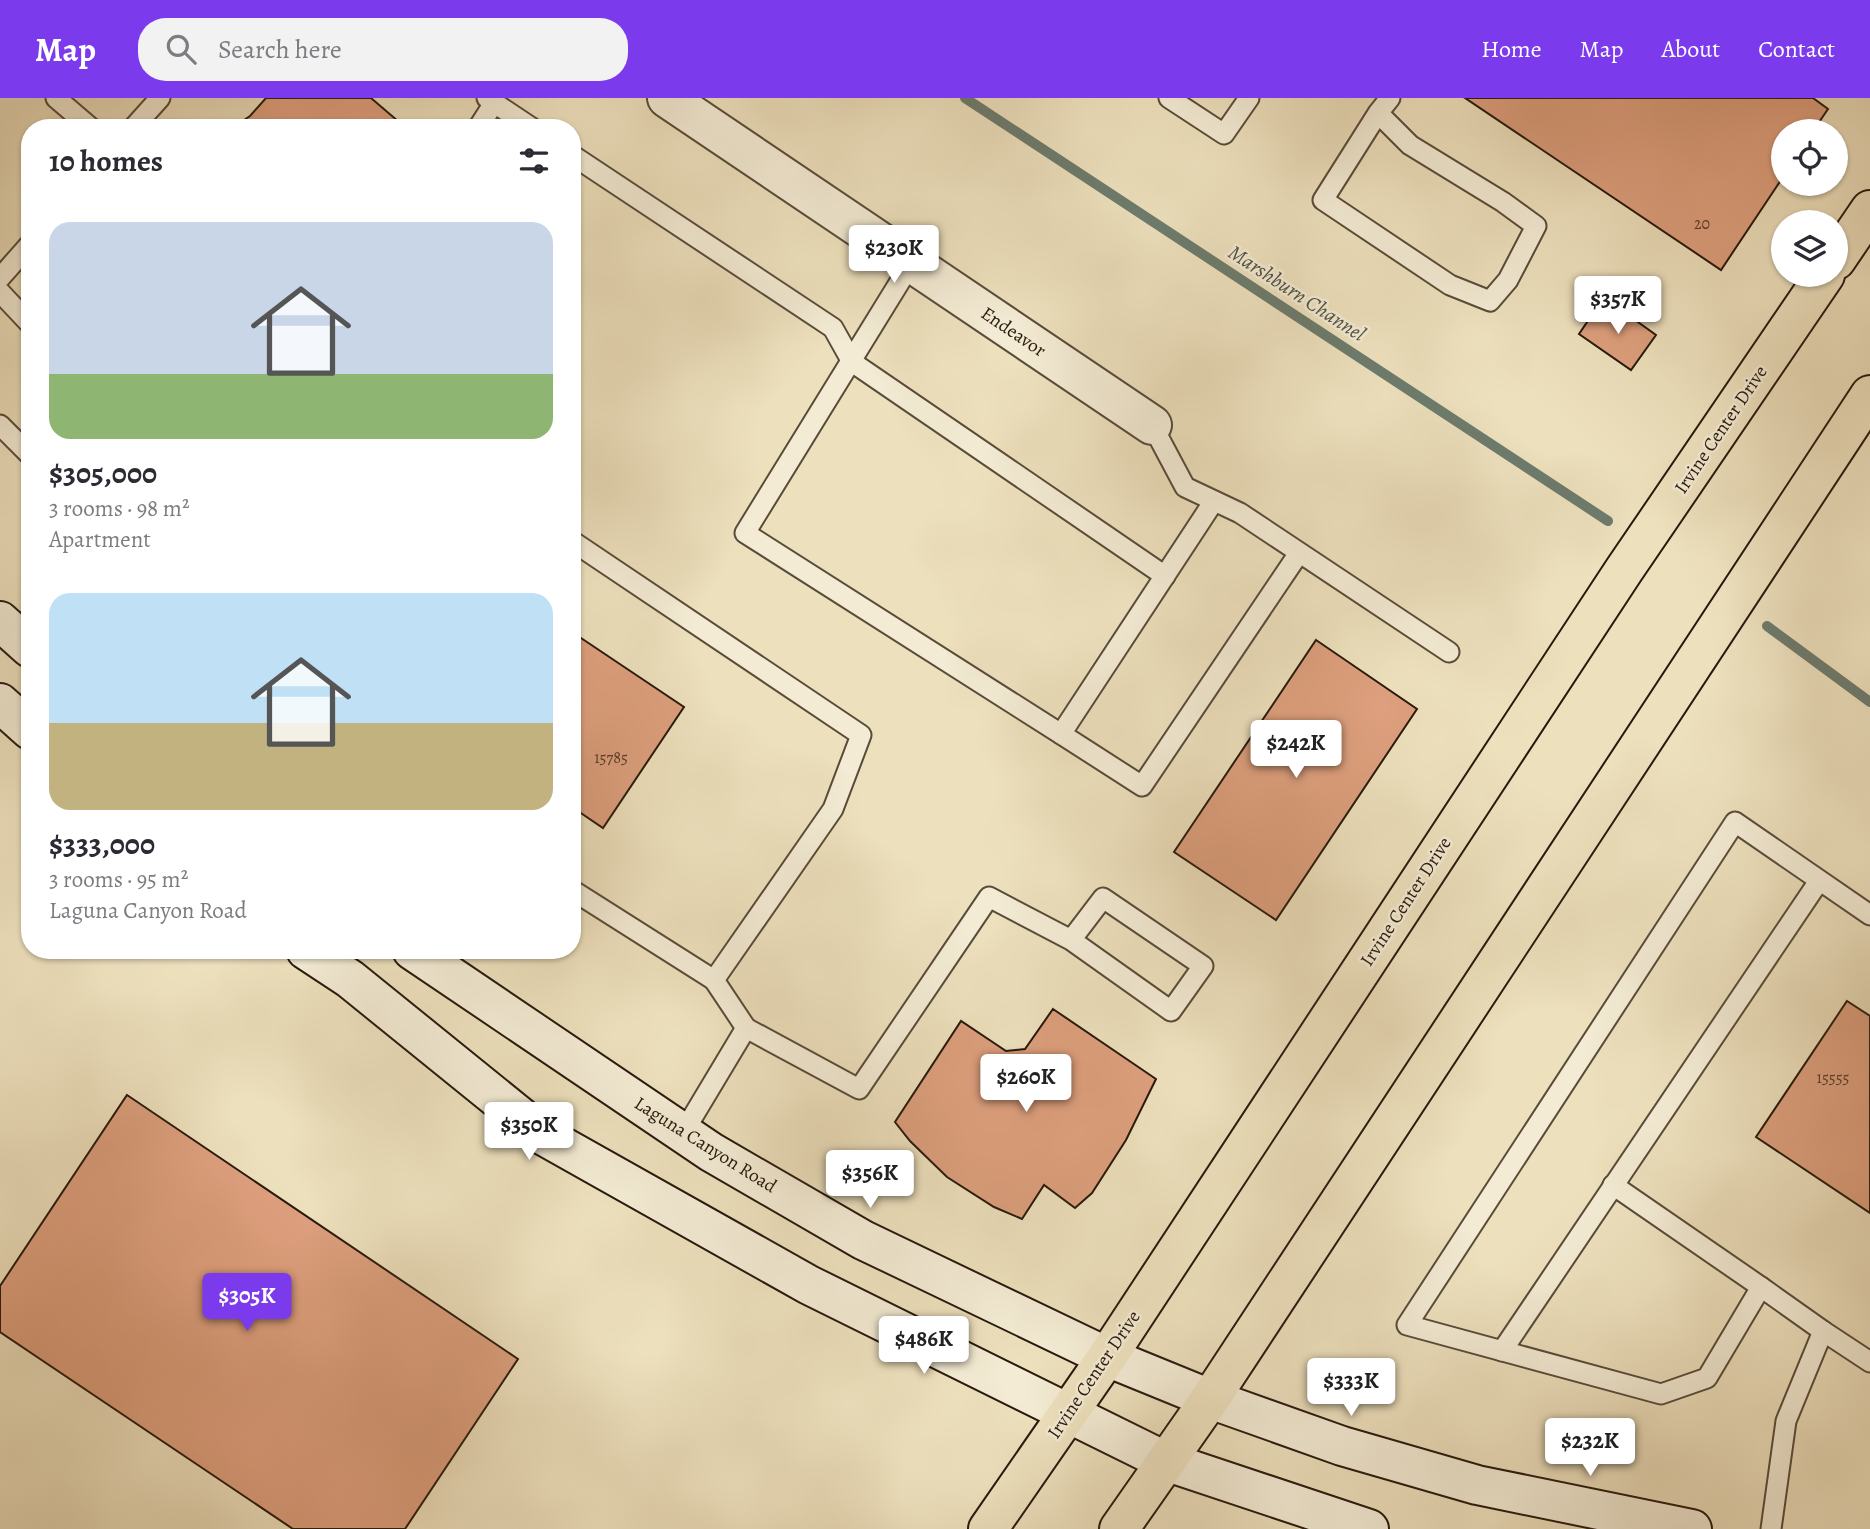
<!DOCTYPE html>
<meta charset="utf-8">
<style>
body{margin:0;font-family:Alegreya,serif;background:#f2f2f3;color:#2b2b33;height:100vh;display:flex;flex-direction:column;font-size:26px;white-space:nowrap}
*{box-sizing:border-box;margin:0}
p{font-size:23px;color:#7c7c81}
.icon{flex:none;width:38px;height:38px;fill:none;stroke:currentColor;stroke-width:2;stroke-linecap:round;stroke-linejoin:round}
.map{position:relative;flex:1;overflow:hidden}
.details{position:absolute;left:21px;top:21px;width:560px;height:840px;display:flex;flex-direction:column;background:#fff;border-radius:28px;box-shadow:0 2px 5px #0004}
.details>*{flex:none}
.controls{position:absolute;left:1771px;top:21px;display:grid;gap:14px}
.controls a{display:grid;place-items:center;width:77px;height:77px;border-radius:50%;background:#fff;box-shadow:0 2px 5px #0004;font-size:35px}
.price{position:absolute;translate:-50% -60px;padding:0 16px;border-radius:7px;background:#fff;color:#222;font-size:23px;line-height:46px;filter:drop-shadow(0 2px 4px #0008)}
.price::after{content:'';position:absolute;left:50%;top:42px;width:21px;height:16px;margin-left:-10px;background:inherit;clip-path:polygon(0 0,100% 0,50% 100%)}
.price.on{background:#7c3aed;color:#fff}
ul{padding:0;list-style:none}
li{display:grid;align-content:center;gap:14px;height:371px;padding:0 28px}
li span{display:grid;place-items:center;height:217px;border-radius:21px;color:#555}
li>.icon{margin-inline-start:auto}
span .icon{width:126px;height:126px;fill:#fffc;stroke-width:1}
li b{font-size:30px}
h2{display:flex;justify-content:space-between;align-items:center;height:84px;padding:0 28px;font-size:30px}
header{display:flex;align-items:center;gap:42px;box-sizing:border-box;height:98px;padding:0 35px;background:#7c3aed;color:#fff}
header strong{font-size:33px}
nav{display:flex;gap:38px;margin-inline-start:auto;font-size:24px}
.search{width:490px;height:63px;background:#f2f2f3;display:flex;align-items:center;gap:18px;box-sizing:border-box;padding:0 24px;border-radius:28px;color:#7c7c81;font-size:26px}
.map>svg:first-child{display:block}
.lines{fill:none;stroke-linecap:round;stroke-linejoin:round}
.stream{stroke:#6c7b6d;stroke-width:10}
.building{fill:#dd9f7d;stroke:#28190d;stroke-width:2}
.lane-casing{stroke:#594b39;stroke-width:23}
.street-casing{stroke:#594b39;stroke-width:42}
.secondary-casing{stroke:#28190d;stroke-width:42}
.primary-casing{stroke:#28190d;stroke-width:42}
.lane{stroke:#f3ebd4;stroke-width:19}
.street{stroke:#f3ebd4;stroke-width:38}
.secondary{stroke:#f3ebd4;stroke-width:38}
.primary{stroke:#ede0bd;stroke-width:38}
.labels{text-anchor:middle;stroke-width:5;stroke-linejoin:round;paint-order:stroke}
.number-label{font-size:16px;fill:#553a29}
.street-label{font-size:19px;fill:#28190d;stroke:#f3ebd4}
.water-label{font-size:21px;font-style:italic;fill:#505245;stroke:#f3ebd4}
</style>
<header>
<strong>Map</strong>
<div class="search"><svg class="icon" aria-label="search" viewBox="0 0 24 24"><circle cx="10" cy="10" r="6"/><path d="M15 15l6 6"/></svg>Search here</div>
<nav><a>Home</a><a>Map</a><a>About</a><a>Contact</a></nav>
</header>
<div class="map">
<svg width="1870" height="1431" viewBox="0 0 1870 1431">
<rect width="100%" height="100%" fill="#ede0bd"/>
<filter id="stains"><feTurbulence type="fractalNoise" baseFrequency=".00286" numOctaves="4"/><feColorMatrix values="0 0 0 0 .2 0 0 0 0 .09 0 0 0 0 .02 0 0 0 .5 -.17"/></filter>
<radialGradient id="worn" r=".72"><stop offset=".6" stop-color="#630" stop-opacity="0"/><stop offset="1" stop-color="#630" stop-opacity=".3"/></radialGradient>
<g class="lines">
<g class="stream">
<path d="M965 0 1608 423"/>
<path d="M1767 528 1870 604"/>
</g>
</g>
<g class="building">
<path d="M266 0H371L406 30H232L250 18Z"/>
<path d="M1465 0H1813L1828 11 1813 33H1783V79L1721 172Z"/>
<path d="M1617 209 1656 237 1631 272 1579 236 1596 211 1609 221Z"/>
<path d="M572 534 684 609 603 730 572 709Z"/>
<path d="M1316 542 1417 611 1276 822 1174 754Z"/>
<path d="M1847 903 1870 918V1115L1756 1039Z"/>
<path d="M1053 911 1156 981 1126 1042 1092 1095 1075 1110 1044 1087 1022 1121 994 1109 947 1079 910 1043 895 1024 961 923 1006 953 1025 951Z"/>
<path d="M127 997 518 1261 405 1431H293L0 1234V1188Z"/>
</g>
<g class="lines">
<defs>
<g id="lane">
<path d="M56 0 91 30"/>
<path d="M487 0 532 30"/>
<path d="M1169 0 1224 36 1249 0"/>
<path d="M1378 15 1323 102 1450 187 1490 203 1508 182 1536 128 1503 104 1410 47 1378 15 1390 0"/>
<path d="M133 30 160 0"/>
<path d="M478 30 494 5"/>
<path d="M572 57 833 230 852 264 1165 478"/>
<path d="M912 164 745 435 1061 636 1214 403"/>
<path d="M0 180 30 146"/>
<path d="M0 194 30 226"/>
<path d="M0 327 30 357"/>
<path d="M1152 327 1185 389 1240 415 1449 554"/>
<path d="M572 443 861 637 833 711 714 882 746 930 683 1035"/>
<path d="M1061 636 1142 688 1299 455"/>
<path d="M572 792 714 882"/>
<path d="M746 930 859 991 989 799 1071 842 1171 913 1203 868 1103 800 1071 842"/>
<path d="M1613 1087 1761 1189"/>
<path d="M1823 1233 1761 1189 1707 1280 1661 1296 1407 1227 1735 724 1870 817"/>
<path d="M1502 1253 1819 783"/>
<path d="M1771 1431 1786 1323 1823 1233 1870 1264"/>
</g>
<path id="street" d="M667 0 1152 327"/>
<g id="secondary">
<path d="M0 523 30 550"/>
<path d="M0 605 30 632"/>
<path d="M306 852 350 881 544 1038 809 1187 1165 1363 1369 1431"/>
<path d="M412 852 711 1054 863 1142 1107 1259 1210 1301 1342 1348 1477 1387 1692 1431"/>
</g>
<g id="primary">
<path d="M1836 162 1870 112"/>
<path d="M988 1431 1107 1259 1624 472 1825 177"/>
<path d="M1119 1431 1210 1301 1870 297"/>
</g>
</defs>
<use href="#lane" class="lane-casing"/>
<use href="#street" class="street-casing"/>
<use href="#secondary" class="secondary-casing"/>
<use href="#primary" class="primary-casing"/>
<use href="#lane" class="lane"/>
<use href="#street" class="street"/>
<use href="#secondary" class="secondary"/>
<use href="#primary" class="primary"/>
</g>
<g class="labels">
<g class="number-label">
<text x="1702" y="131">20</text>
<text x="611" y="665">15785</text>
<text x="1833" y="985">15555</text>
</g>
<g class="street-label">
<text transform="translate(1014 233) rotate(34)" y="7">Endeavor</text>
<text transform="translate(1720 331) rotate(-56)" y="7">Irvine Center Drive</text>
<text transform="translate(1405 803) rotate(-57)" y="7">Irvine Center Drive</text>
<text transform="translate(706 1046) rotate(32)" y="7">Laguna Canyon Road</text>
<text transform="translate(1093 1276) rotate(-56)" y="7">Irvine Center Drive</text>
</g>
<g class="water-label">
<text transform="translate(1297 195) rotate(33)" y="7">Marshburn Channel</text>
</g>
</g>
<rect width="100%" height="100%" filter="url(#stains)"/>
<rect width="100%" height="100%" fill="url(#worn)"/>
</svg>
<div class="controls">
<a><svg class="icon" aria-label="locate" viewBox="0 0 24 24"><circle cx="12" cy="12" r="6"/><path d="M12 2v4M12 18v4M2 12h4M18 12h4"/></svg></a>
<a><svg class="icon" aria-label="layers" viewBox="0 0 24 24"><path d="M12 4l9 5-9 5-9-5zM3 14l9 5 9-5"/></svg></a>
</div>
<b class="price" style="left:894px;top:187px">$230K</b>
<b class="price" style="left:1618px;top:238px">$357K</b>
<b class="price" style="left:1296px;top:682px">$242K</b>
<b class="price" style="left:1026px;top:1016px">$260K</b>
<b class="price" style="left:529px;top:1064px">$350K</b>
<b class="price" style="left:870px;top:1112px">$356K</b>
<b class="price on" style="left:247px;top:1235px">$305K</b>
<b class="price" style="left:924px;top:1278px">$486K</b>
<b class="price" style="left:1351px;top:1320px">$333K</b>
<b class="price" style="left:1590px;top:1380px">$232K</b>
<section class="details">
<h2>10 homes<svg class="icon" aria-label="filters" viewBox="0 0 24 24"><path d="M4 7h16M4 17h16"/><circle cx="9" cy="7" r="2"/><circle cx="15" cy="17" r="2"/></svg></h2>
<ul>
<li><span style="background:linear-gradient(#c9d6e8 70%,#8fb573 0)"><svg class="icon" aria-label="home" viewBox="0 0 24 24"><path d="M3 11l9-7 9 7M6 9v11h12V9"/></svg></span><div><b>$305,000</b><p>3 rooms · 98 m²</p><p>Apartment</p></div></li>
<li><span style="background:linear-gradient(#bfe0f5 60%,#c2b280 0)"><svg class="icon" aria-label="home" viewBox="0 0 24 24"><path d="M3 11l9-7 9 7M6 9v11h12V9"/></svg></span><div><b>$333,000</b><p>3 rooms · 95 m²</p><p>Laguna Canyon Road</p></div></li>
</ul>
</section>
</div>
